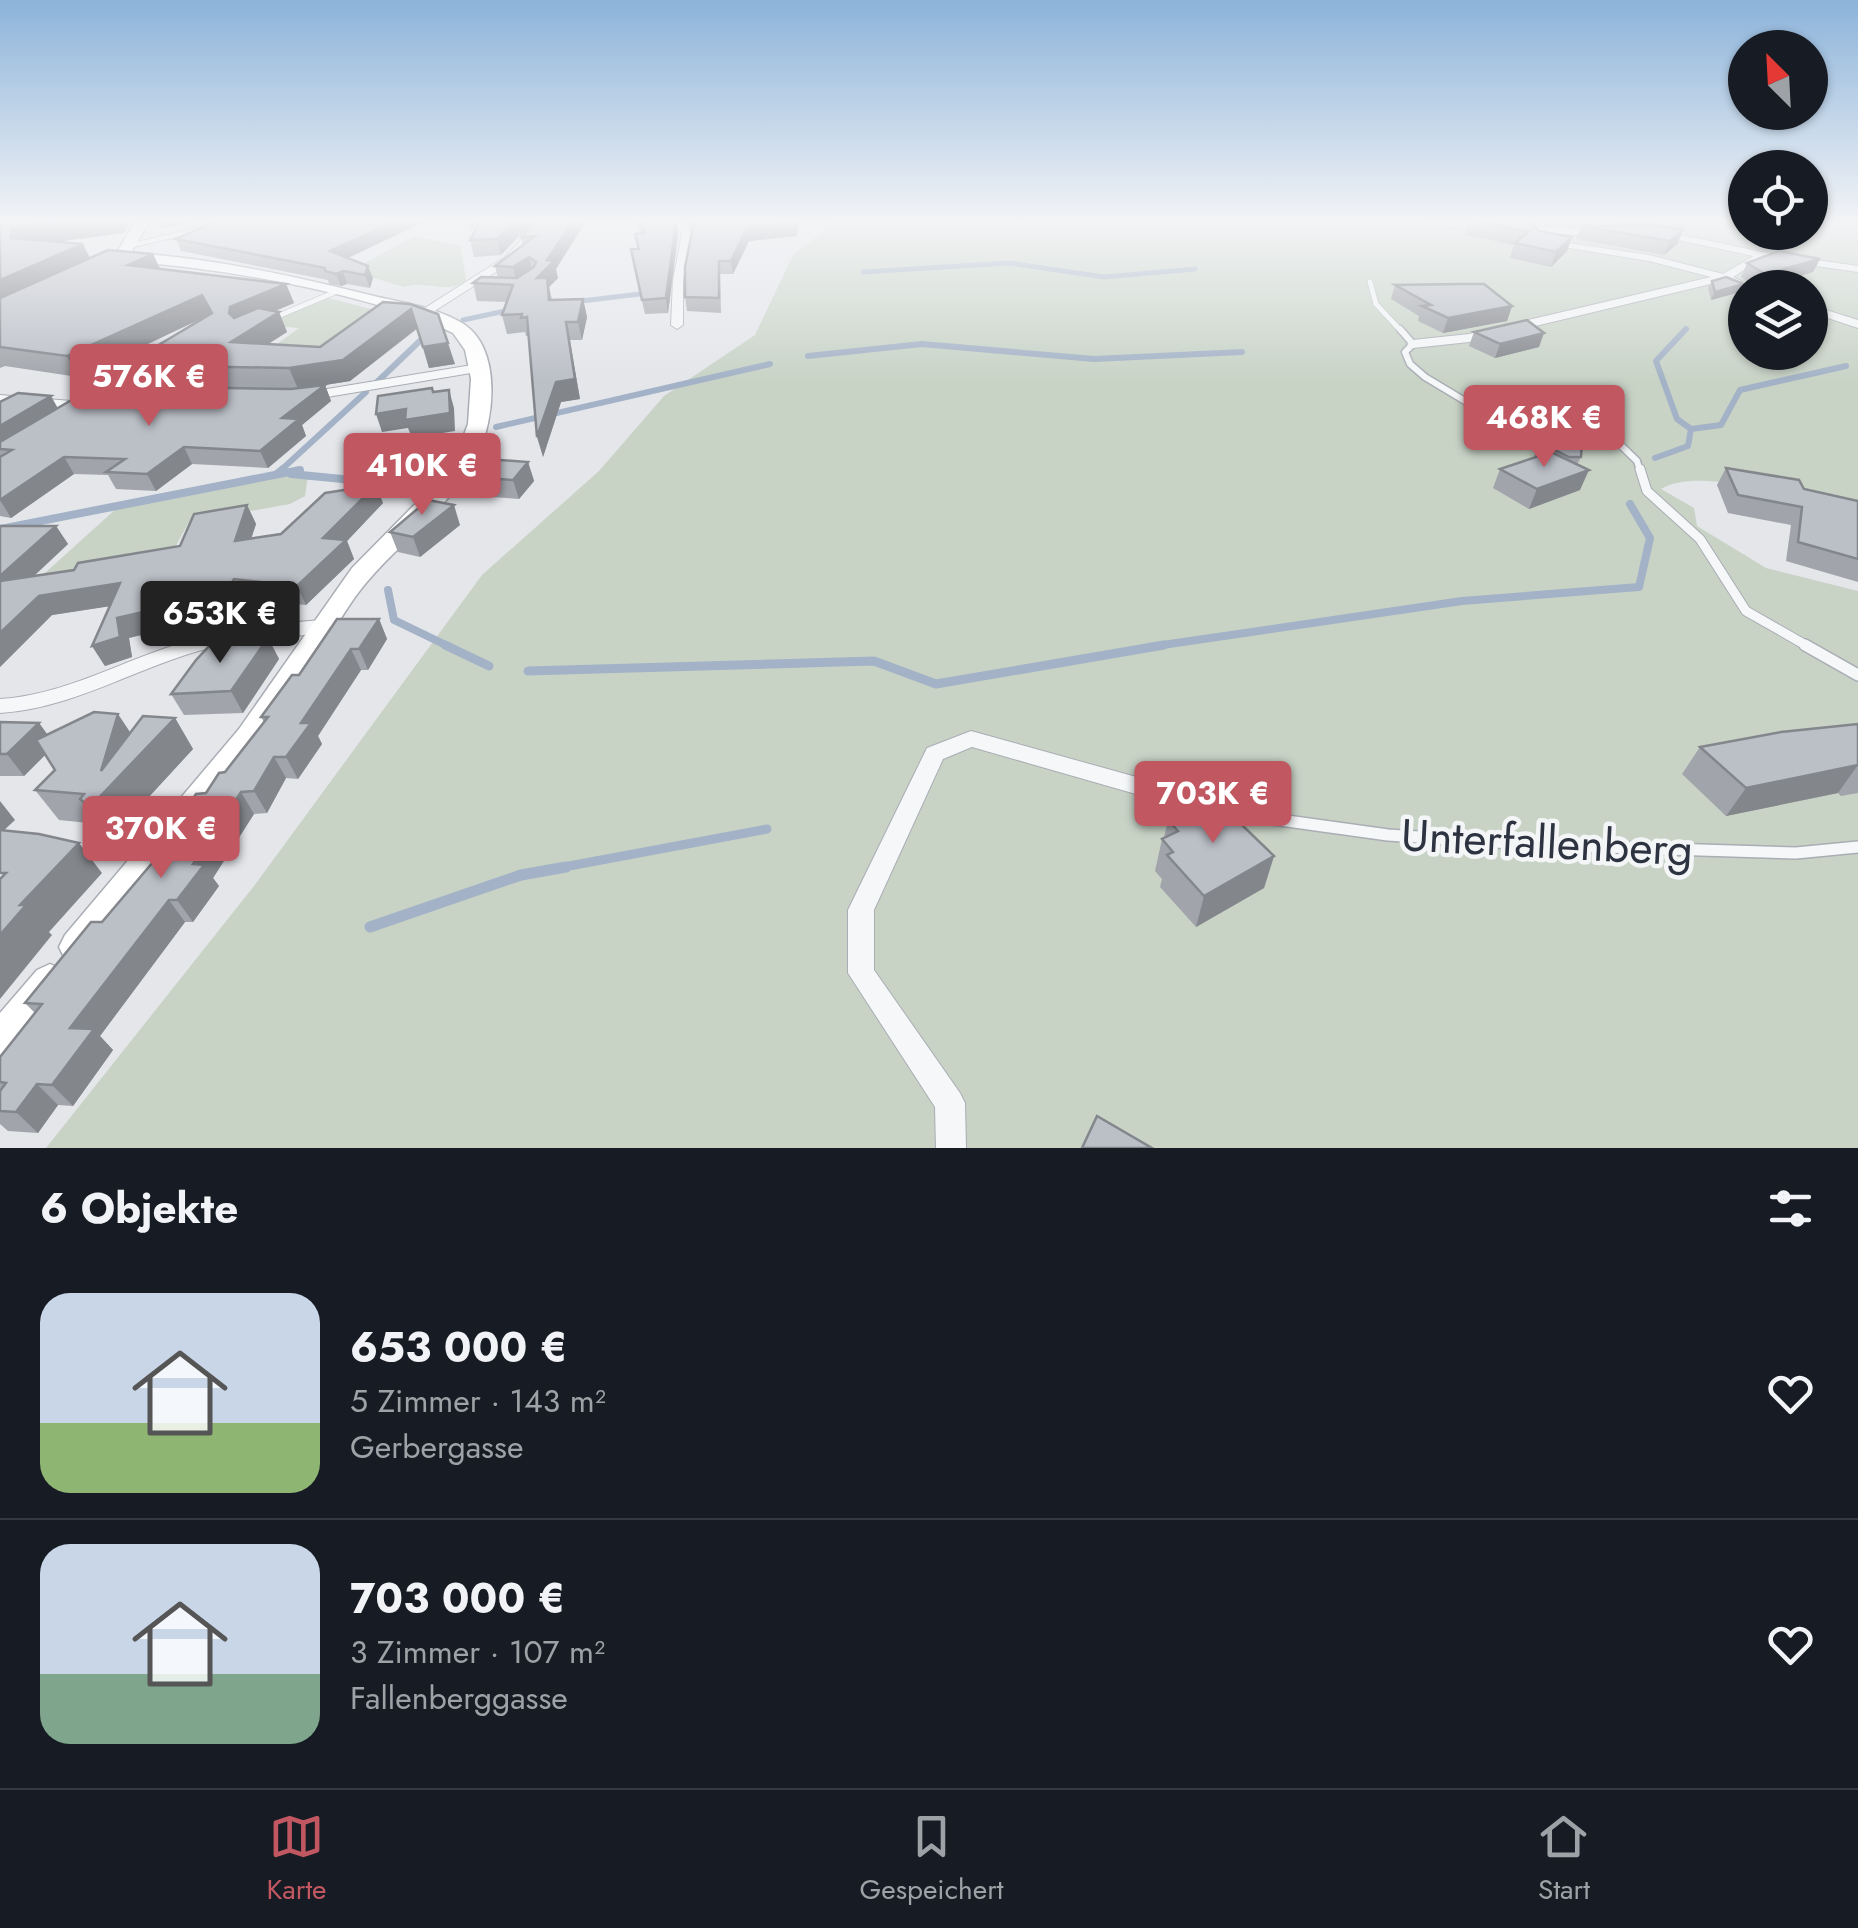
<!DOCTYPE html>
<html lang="de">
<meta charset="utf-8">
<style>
body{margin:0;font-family:Jost,sans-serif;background:#242831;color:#f1f3f6;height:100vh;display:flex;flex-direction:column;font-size:38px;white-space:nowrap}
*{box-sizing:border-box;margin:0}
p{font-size:32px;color:#9ea1a6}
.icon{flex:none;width:55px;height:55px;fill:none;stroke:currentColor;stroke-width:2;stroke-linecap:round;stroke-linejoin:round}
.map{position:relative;height:1148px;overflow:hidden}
.drawer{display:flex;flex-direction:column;background:#171b24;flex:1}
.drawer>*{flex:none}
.needle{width:65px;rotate:336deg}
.controls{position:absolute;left:1728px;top:30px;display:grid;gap:20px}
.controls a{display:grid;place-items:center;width:100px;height:100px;border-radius:50%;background:#171b24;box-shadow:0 2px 8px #0004;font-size:50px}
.price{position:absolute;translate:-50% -85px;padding:0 22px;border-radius:10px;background:#c15761;color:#fff;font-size:32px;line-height:65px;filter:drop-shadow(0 2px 5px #0008)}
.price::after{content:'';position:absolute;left:50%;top:60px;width:30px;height:22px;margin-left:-15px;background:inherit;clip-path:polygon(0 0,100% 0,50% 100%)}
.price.active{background:#222;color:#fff}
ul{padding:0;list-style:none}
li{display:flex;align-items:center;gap:30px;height:250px;padding:0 40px}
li+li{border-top:2px solid #363941}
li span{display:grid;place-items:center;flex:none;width:280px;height:200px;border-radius:30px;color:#555}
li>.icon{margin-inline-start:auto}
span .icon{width:120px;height:120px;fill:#fffc;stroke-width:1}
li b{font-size:42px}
h2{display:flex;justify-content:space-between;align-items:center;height:120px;padding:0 40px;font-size:42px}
.tab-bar{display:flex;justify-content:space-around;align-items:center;height:140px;border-top:2px solid #363941;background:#171b24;font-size:28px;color:#9ea1a6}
.tab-bar a{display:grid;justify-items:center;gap:5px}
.tab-bar .active{color:#c15761}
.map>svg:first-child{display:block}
.green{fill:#c8d3c6;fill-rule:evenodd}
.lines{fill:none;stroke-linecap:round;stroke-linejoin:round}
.stream-far4{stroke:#a3b2c6;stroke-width:5}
.stream-far3{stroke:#a3b2c6;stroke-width:6}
.stream-far2{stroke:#a3b2c6;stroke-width:8}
.stream-far1{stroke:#a3b2c6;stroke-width:9}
.stream{stroke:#a3b2c6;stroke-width:11}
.lane-far3-casing{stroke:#a9adb4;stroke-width:6}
.lane-far2-casing{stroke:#a9adb4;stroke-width:9}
.lane-far1-casing{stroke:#a9adb4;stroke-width:11}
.lane-casing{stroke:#a9adb4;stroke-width:14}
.street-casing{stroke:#a9adb4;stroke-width:2}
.secondary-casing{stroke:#a9adb4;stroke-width:3}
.lane-far3{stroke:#f6f7f9;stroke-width:5}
.lane-far2{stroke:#f6f7f9;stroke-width:6}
.lane-far1{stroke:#f6f7f9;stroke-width:9}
.lane{stroke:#f6f7f9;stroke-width:11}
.street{fill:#f6f7f9;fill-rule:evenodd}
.secondary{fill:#fff;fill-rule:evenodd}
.wall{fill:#a1a4aa}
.shaded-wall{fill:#83868b}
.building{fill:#bbbfc6;stroke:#83868b;stroke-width:2.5}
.labels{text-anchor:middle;stroke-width:9;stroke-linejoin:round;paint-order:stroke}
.near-street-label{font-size:45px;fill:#2d3341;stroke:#f3f5f7}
</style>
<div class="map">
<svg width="1858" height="1148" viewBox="0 0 1858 1148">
<rect width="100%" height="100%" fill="#e4e6ea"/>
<g class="green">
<path d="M832 220H1745V232H1810V220H1858V518L1856 514C1808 503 1703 464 1661 489L1694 508 1697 526 1766 568 1858 591V1148H46L254 886 482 575 599 471 664 396 755 335 793 255 833 224ZM1745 288H1810V352H1745Z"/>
<path d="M415 236 461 246 466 281C445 295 427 280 404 287L350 271Z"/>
<path d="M328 298 371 309 310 360 254 361 299 328 262 325Z"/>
<path d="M285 474 308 475 305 496 290 504 189 522 164 567 25 591 117 508Z"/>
</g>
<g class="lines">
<g class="stream-far4">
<path d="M863 272 1009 263 1104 277 1195 269"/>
<path d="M573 302 648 293"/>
<path d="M463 320 510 310"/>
<path d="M1683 332 1686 329"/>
</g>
<g class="stream-far3">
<path d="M808 356 922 344 1094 359 1242 352"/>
<path d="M377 382 425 336"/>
<path d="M496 427 770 364"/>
<path d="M1691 429 1721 425 1740 390 1846 366"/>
<path d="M1655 458 1688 446 1691 429 1677 419 1656 361 1686 329"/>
<path d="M280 471 366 392"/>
<path d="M294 471 300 470"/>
</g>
<g class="stream-far2">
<path d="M278 473 283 469"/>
<path d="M291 474 383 483 393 491"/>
<path d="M0 529 300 470"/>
<path d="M388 590 394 620 450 647"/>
<path d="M1149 647 1462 601 1639 587 1650 538 1630 504"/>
</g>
<g class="stream-far1">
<path d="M445 645 489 666"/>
<path d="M528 671 874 661 936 684 1164 645"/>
<path d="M553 869 767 829"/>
</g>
<path class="stream" d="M370 927 521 875 566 867"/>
<defs>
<g id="lane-far3">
<path d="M1370 282 1376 304 1402 332"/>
<path d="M271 319 333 293"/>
</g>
<path id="lane-far2" d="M1400 329 1413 344 1405 352 1410 364 1425 377 1470 404 1511 413H1570L1600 425 1637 461 1640 471"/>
<path id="lane-far1" d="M1640 469 1647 491 1700 539 1746 611 1809 647"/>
<g id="lane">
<path d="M1805 645 1858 675"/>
<path d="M1237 814 1388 835 1541 845 1796 853 1858 847"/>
</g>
<g id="street">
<path d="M230 220H249L129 248 124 245Z"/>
<path d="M540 220H550L513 261 425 317H417V313L505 257Z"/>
<path d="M671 220H680L692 234 683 280V325L677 329 671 325 673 280 682 234Z"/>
<path d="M1425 220 1488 222 1493 225 1488 228 1429 225Z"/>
<path d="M1519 225 1601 231 1606 234 1601 237 1516 230 1514 228Z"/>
<path d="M1657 230 1767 253 1858 266V272L1767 259 1756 262 1733 277 1755 288H1745V290L1723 281 1469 342 1413 348 1407 344 1413 340 1469 334 1711 277 1649 261 1545 244 1540 241 1541 239 1649 255 1723 274 1754 256 1654 235 1652 233Z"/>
<path d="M1810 305 1858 320V328L1810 312Z"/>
<path d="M478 364 484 368 483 371 309 400 302 396 309 392Z"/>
<path d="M152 392H183L190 396 183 400H152L83 410 0 403V395L83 402Z"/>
<path d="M321 620 330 626 328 630C285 641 241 639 198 651 130 671 72 708 0 713V699C61 695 112 666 169 647 218 630 270 624 321 620Z"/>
<path d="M971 731 1237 805 1245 808 1248 814 1245 820 1237 823 972 747 943 759 874 910V970L960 1093 965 1103 966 1148H936L935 1107 848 973V910L927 748Z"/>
</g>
<g id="secondary">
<path d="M136 220H150L131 253C214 258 298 277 378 297 406 303 441 309 465 325 501 350 495 419 478 453 451 510 392 546 355 597 329 634 309 676 283 713 224 799 156 878 91 959L78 964 65 959 59 947 65 935 239 729 352 568 428 491 456 456 468 424 471 379 465 350 453 333C374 295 233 270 145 263 131 262 120 266 108 265L106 262 119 249Z"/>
<path d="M50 964 63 970 69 982C57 1009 27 1052 0 1063V1013L37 970Z"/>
</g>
</defs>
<use href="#lane-far3" class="lane-far3-casing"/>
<use href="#lane-far2" class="lane-far2-casing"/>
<use href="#lane-far1" class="lane-far1-casing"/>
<use href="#lane" class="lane-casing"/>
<use href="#street" class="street-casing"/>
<use href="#secondary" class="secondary-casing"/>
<use href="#lane-far3" class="lane-far3"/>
<use href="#lane-far2" class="lane-far2"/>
<use href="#lane-far1" class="lane-far1"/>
<use href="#lane" class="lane"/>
<use href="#street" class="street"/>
<use href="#secondary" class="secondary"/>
</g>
<g class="wall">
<path d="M7 220H131L124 233 56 242 90 258 153 254 160 268 286 284 294 303 275 311 279 312 287 332 268 344 320 347 410 304 455 364 429 368 417 329 350 381 325 385 331 401 302 425 306 436 268 468 192 464 156 491 116 489 108 475 74 474 11 518 0 516V402L58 408 162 402 221 388 136 386 125 365 209 315 78 377 5 366 0 368V228Z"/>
<path d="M219 220H428L348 258 373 278 370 288 347 284 341 286 329 284 328 280 181 251 176 239Z"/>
<path d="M468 220H534L501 255 474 257 470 240 475 230H470Z"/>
<path d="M536 220 558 278 549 287 552 299H583L587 317 582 340H570L580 399 561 402 543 457 529 336H526L525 332 507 334 502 315 507 302 477 301 473 283 498 278 495 266 523 246 521 237Z"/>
<path d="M636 220H675L676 222 678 235 668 313 645 314 633 263 637 249 635 234 641 233Z"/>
<path d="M685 220H798V231L796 232 797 236 749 241 733 274H720L721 313 687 311 685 297 692 230Z"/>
<path d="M1469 220H1680L1686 222 1678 243 1664 255 1576 239 1581 226 1531 223 1539 231 1572 237 1567 251 1551 267 1510 258 1514 245 1465 235Z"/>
<path d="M1820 259 1813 272 1758 288 1741 277 1747 263Z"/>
<path d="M1712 281 1740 292 1711 300 1708 288Z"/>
<path d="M1395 285 1512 306 1507 321 1443 333 1418 321 1419 316 1391 299Z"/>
<path d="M1474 332 1539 347 1495 358 1469 346Z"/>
<path d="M1542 438 1581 457 1577 465 1580 490 1529 509 1493 488 1500 469 1536 457 1534 456Z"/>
<path d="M528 462 534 481 519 499 476 496 470 477Z"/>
<path d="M1726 468 1804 489 1858 501V582L1786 561 1791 525 1728 513 1717 485Z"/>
<path d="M383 503 347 541 354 559 306 605 244 599 233 618 189 623 129 638 132 657 105 666 92 646 110 606 52 615 0 667V526H56L68 544 34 576 74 570 180 546 247 505 256 524 251 539 281 534Z"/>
<path d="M460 525 420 557 398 552 390 532Z"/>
<path d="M379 619 387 639 368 670H361L318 736 322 744 298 779 286 778 267 813 254 814 213 878 219 886 193 922H185L100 1036 113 1050 73 1106 58 1105 38 1133 8 1131 0 1124V1057L35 1013 25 1003 102 922 153 862 264 722 261 717 299 675Z"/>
<path d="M268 638 279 659 243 713 184 715 171 694Z"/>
<path d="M175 718 193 749 112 837 99 824 59 820 35 790 55 770 45 755 24 776H0V722L39 723 47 734 130 732Z"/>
<path d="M1858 724V793L1841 796 1838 793 1726 816 1682 774 1700 747Z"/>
<path d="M1168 820 1274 856 1264 888 1196 927 1160 887 1162 879 1155 871 1162 839 1164 838Z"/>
</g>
<g class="shaded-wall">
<path d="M78 220H131L124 233 21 246 11 238V228Z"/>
<path d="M157 220H206L161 228Z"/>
<path d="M399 220H428L335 264 330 251Z"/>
<path d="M515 220H534L501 255 497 239Z"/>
<path d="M574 220H587L556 269 558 278 549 287 553 317 537 278 547 260Z"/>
<path d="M793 220H798L797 236 749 241 733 274 731 261 747 228Z"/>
<path d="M1622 220H1658L1656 225 1619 228Z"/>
<path d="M676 222 678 235 668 313 666 298Z"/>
<path d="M1683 230 1678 243 1664 255 1670 241Z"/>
<path d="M1572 237 1567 251 1551 267 1556 252Z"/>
<path d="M83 244 92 262 0 304V280Z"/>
<path d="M153 254 161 272 128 265Z"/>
<path d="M529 257 533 274 517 284 513 267Z"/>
<path d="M1820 259 1813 272 1759 288 1765 274Z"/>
<path d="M368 266 373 278 370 288 365 275Z"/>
<path d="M343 271 347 284 341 286 336 274Z"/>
<path d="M286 284 294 303 239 326 229 313 230 307Z"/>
<path d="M1744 284 1740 292 1711 300 1715 292Z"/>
<path d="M202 295 211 314 78 377 67 356Z"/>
<path d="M583 299 587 317 582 340 578 322Z"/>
<path d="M1512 306 1507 321 1443 333 1448 318Z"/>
<path d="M411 309 417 328 350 381 325 385 331 401 302 425 306 436 268 468 260 451 282 418 298 389 289 368Z"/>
<path d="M279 312 287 332 240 362 231 342Z"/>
<path d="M566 322 580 399 561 402 543 457 537 437Z"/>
<path d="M1544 333 1539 347 1495 358 1500 344Z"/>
<path d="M448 343 455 364 429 368 423 347Z"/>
<path d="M449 390 454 408 455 431 412 438 408 428 382 432 376 414Z"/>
<path d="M51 396 60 412 0 449V426Z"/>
<path d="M184 447 192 464 156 491 147 474Z"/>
<path d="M64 457 74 474 11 518 0 500Z"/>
<path d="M528 462 534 481 519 499 513 480Z"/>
<path d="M1589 470 1580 490 1529 509 1537 489Z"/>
<path d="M376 485 383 503 347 541 354 559 306 605 297 586 323 538Z"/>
<path d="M247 505 256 524 244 560 235 541Z"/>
<path d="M454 505 460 525 420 557 413 537Z"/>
<path d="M56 526 68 544 7 601 0 591V576Z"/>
<path d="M234 579 244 599 233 618 222 599Z"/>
<path d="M120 583 131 603 52 615 0 667V633L39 596Z"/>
<path d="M178 604 189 623 129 638 132 657 105 666 92 646 117 618Z"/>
<path d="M379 619 387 639 368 670 359 649Z"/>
<path d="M268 638 279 659 243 713 231 691Z"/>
<path d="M351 649 361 670 318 736 322 744 298 779 286 757 301 723Z"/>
<path d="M118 714 138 744 175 718 193 749 112 837 90 807Z"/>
<path d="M39 723 55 745 24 776 7 754Z"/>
<path d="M274 757 286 778 267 813 254 791Z"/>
<path d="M1858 765 1838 793 1726 816 1746 788Z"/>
<path d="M241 792 254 814 213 878 219 886 193 922 177 900 193 864Z"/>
<path d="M0 801 15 820 0 834Z"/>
<path d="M79 843 102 873 49 932 52 935 0 999V935L20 905Z"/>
<path d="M1274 856 1264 888 1196 927 1204 896Z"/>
<path d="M169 900 185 922 100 1036 113 1050 73 1106 52 1085 70 1028Z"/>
<path d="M37 1084 58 1105 38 1133 16 1112Z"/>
</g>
<g class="building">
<path d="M7 220H78L11 228V238L83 244 0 280V228Z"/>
<path d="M219 220H399L330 251 368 266 365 275 343 271 336 274 325 271V268L176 239Z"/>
<path d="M481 220H515L497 239 470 240Z"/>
<path d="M536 220H574L547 260 554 261 537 278H547L549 300 583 299 578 322H566L575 379 556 382 537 437 527 317 521 318 522 314 502 315 513 285 473 283 481 277 517 278 534 267 536 262 529 257 513 267 495 266 535 236 521 237Z"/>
<path d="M639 220H675L676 222 666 298 642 300 631 249H639L635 234 645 233Z"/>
<path d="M693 220H794L796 223 747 228 731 261H719V298L685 297V267L694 222Z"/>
<path d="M1470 220 1530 221 1539 231 1572 237 1556 252 1515 243 1528 232Z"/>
<path d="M1581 226H1661L1683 230 1670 241Z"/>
<path d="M108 250 153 254 128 265 286 284 230 307 229 313 234 318 258 308 279 312 231 342 320 347 383 302 410 304 438 314 448 343 423 347 411 309 343 360 289 368 125 365 212 313 202 295 67 356 0 347V298Z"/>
<path d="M1779 251 1820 259 1765 274 1747 263Z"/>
<path d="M1726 277 1744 284 1715 292 1712 281Z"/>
<path d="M1460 284H1484L1512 306 1448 318 1422 306 1431 305 1395 285Z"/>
<path d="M1527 320 1544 333 1500 344 1474 332Z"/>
<path d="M325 385 282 418 299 419 260 451 184 447 147 474 106 472 125 459 64 457 0 500V457L12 450 0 449V442L75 398 162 402 164 387 291 389Z"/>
<path d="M432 388 433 392 449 390 450 413 405 420 406 409 376 414 378 396Z"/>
<path d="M18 393 51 396 0 426V402Z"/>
<path d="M1583 423 1581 457H1569L1547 446 1553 444 1542 438Z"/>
<path d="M1551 452 1589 470 1537 489 1500 469Z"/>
<path d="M486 459 528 462 513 480 470 477Z"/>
<path d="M1726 468 1799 480 1804 489 1858 501V559L1798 542 1802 507 1738 495Z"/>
<path d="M376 485 323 538 346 540 297 586 234 579 222 599 178 604 117 618 120 637 92 646 120 583 39 596 0 633V581L74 570 78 563 180 546 194 514 247 505 235 541 281 534 325 493Z"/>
<path d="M428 500 454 505 413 537 390 532Z"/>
<path d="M0 526H56L0 576Z"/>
<path d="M337 619H379L359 649H351L301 723H311L286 757H274L254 791 241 792 193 864 204 865 177 900H169L70 1028 94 1029 52 1085 37 1084 16 1112 0 1111V1091L6 1083 0 1082V1057L42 1004 25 1003 91 922H102L153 862 196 794 206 793 219 773 225 772 268 717H261L292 675H299Z"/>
<path d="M268 638 231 691 171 694 196 660 215 640Z"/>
<path d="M94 712 118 714 101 771 143 716 175 718 90 807 80 799 84 794 35 790 55 770 36 740Z"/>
<path d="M0 722 39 723 7 754H0Z"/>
<path d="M1858 724V765L1746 788 1700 747 1781 732Z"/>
<path d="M1213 797 1274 856 1204 896 1167 855 1173 852 1162 839 1178 831 1168 820Z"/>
<path d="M0 830 39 834 79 843 20 905H26L0 935V879L6 873H0Z"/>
<path d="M1097 1116 1152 1148H1082Z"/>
</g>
<linearGradient id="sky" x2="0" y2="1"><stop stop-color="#8cb3da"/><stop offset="0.58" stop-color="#f3f4f6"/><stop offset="1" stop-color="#f3f4f6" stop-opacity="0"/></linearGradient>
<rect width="1858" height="381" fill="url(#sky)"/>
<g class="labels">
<g class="near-street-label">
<text transform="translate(1547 842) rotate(3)" y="16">Unterfallenberg</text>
</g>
</g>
</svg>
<div class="controls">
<a><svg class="needle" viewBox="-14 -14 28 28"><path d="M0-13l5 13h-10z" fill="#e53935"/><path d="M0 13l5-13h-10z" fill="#9ea1a6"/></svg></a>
<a><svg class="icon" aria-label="locate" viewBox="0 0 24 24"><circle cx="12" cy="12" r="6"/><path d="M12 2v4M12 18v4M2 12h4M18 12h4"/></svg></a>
<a><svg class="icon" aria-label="layers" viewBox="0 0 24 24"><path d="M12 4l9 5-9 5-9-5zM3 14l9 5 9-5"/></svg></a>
</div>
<b class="price" style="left:149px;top:429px">576K €</b>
<b class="price" style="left:1544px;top:470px">468K €</b>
<b class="price" style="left:422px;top:518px">410K €</b>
<b class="price active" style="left:220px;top:666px">653K €</b>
<b class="price" style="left:1213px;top:846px">703K €</b>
<b class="price" style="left:161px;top:881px">370K €</b>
</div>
<section class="drawer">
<h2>6 Objekte<svg class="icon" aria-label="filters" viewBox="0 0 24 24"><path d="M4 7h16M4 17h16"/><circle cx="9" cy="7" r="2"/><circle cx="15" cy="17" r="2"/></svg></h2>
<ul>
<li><span style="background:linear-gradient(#c9d6e8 65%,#8fb573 0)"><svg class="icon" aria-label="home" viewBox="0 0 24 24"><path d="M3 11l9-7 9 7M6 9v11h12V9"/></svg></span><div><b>653 000 €</b><p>5 Zimmer · 143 m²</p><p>Gerbergasse</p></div><svg class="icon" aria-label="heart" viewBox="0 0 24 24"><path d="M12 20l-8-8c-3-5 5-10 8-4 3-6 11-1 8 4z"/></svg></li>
<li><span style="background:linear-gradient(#c9d6e8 65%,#7fa58c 0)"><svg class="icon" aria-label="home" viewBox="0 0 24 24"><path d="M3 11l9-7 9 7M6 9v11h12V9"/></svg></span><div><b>703 000 €</b><p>3 Zimmer · 107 m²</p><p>Fallenberggasse</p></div><svg class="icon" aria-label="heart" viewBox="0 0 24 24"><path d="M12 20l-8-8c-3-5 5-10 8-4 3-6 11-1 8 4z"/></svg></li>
</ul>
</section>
<nav class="tab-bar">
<a class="active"><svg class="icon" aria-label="map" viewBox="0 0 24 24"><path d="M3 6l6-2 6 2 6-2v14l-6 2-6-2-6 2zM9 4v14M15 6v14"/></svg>Karte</a>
<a><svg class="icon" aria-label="saved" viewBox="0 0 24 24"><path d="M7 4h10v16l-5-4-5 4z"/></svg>Gespeichert</a>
<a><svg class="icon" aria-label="home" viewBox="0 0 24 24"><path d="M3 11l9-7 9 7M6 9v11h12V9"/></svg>Start</a>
</nav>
